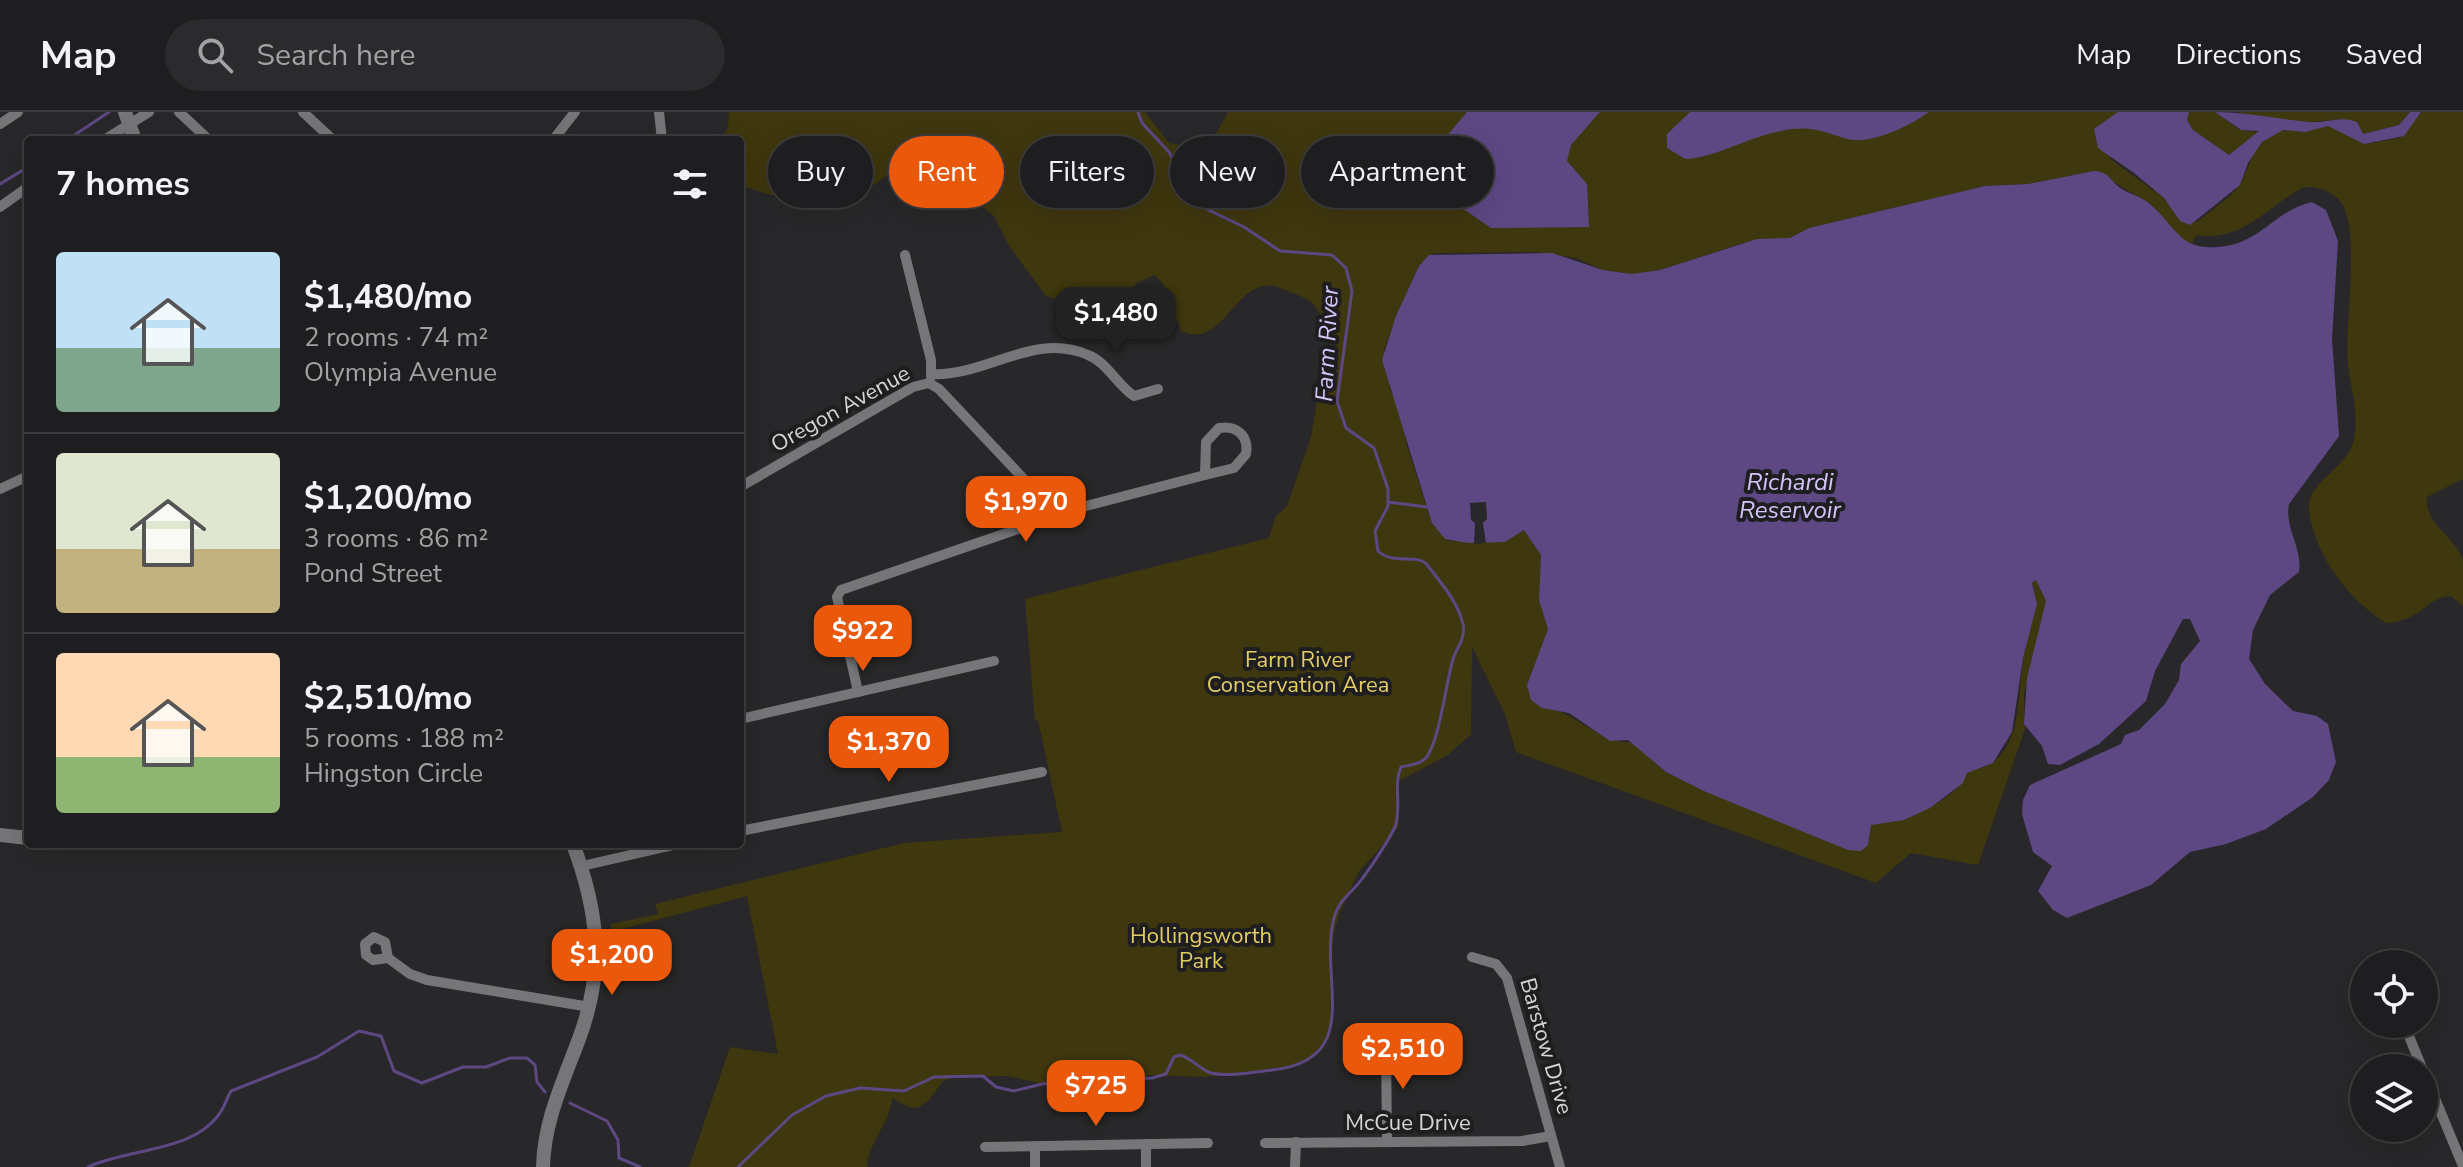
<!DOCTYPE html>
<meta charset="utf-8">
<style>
body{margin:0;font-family:"Nunito Sans",sans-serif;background:#2b2a2c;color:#f1f3f6;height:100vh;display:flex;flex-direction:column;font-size:30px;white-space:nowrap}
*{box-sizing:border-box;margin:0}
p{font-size:26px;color:#a1a2a4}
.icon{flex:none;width:44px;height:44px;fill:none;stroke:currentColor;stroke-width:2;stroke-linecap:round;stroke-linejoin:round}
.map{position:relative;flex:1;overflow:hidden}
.sheet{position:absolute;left:24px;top:24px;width:720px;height:712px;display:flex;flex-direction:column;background:#1e1d1f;border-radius:8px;box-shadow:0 8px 32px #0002,0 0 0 2px #3c3b3d}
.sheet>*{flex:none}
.hud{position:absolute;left:768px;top:24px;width:760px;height:72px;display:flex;gap:16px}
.tools{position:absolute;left:2350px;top:838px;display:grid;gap:16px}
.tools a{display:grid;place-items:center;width:88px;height:88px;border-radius:50%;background:#1e1d1f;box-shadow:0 8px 32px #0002,0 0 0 2px #3c3b3d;font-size:40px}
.price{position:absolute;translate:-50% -68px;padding:0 18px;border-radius:16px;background:#ea580c;color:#fff;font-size:26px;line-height:52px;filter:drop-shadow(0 2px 4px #0008)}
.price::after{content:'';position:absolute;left:50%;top:48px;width:24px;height:18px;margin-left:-12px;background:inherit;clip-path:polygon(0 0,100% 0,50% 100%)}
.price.current{background:#222;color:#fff}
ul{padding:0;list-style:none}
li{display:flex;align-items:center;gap:24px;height:200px;padding:0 32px}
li+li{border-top:2px solid #3c3b3d}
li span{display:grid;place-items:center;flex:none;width:224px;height:160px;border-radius:8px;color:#555}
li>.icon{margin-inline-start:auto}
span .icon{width:96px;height:96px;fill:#fffc;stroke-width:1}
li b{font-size:34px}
h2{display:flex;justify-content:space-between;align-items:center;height:96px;padding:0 32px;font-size:34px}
.pill{padding:0 28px;border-radius:36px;background:#1e1d1f;box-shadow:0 8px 32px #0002,0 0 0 2px #3c3b3d;font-size:28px;line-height:72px}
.pill.current{background:#ea580c;color:#fff}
header{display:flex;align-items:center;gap:48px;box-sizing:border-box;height:112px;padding:0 40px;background:#1e1d1f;border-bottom:2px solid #3c3b3d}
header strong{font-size:38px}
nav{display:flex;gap:44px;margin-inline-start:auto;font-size:28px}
.search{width:560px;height:72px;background:#2b2a2c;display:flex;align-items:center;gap:20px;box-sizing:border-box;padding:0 28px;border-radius:44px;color:#a1a2a4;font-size:30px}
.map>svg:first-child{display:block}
.green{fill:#3f370e}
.water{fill:#5e4884}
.pier{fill:#282729}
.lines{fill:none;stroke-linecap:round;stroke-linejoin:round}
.stream{stroke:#5e4884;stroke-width:3}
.street{stroke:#767578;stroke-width:10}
.secondary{stroke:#767578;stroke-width:14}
.labels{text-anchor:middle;stroke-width:8;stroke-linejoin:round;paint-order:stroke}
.street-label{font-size:22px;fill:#d6d6d7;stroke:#1e1e20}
.park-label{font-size:22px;fill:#e2cc63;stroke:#1e1e20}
.water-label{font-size:24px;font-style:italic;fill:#d5c4fa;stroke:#1e1e20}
</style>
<header>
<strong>Map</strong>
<div class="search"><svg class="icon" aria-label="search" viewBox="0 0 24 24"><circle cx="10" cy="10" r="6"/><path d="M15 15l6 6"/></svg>Search here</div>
<nav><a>Map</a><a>Directions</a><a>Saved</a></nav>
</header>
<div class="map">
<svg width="2463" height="1055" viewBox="0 0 2463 1055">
<rect width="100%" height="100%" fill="#282729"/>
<g class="green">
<path d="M729 0H1145L1169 31 1190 35 1197 44 1198 55 1228 0H2160L2109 46 2164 86 2180 109 2197 110 2230 84 2240 73 2257 34 2279 19 2332 14 2364 32 2400 26 2421 0H2463V367L2427 385C2423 412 2458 426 2463 449 2463 462 2463 480 2463 494L2451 484C2425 485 2423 509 2386 511 2349 488 2315 444 2309 399 2305 372 2345 357 2353 331 2360 304 2351 279 2348 253 2344 214 2361 119 2341 90 2333 79 2317 74 2304 75 2266 95 2244 130 2196 123L2192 132 2177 125 2151 92 2094 59 2028 72 1985 74 1809 116 1790 126 1743 131 1660 158 1631 162 1603 158 1576 146 1536 140 1434 141 1419 154 1384 237 1390 278 1400 299 1407 334 1429 403 1445 427 1451 429 1505 430 1521 419H1527L1541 443 1539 488 1548 517 1527 573 1560 599 1610 628 1633 631 1666 660 1848 738 1869 726 1871 712C1904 707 1933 699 1958 675 1963 671 1963 663 1969 660 1976 656 1985 656 1992 651 2022 631 2018 579 2023 548 2027 521 2041 498 2032 471L2036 467 2046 489 2024 581 2025 617 1978 753 1911 741 1876 771 1516 640 1505 602 1472 535 1471 622 1448 643 1403 667 1396 666 1399 714 1358 761 1339 802 1333 825 1330 922 1323 937 1309 949 1292 954 1203 965 1153 963 1050 973 1007 964 954 965 943 969 929 988 918 996 908 995 892 986C890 1011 869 1029 867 1055H689L730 935 778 942 747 784 611 820V812L658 802 655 792 904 731 1062 720 1038 608H1035L1025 487 1269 426 1276 404 1287 394 1311 325 1323 252 1335 243 1337 234 1330 211C1318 206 1319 195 1309 188 1308 187 1278 175 1275 174 1233 167 1224 239 1181 219L1162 170 1154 163 1137 171 1115 199 1101 204 1046 184 1009 134 994 104 957 75 941 44 929 36 916 39 876 72 823 83H770L740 73V28H720L728 15Z"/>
<path d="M2189 0H2215L2240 18 2259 20 2229 43 2193 18 2187 8Z"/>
<path d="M2238 0H2410L2399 13 2362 22C2354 0 2332 9 2313 10 2301 11 2248 5 2238 0Z"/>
</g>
<g class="water">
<path d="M1467 0H1600L1571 33 1567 49 1587 72 1589 115 1491 116 1433 76 1402 79 1392 74 1389 65 1425 50Z"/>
<path d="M1690 0H1929C1910 14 1871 33 1847 27 1820 19 1811 13 1781 19 1750 24 1715 46 1685 47L1667 36V22Z"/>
<path d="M2118 0H2189L2187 8 2193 18 2229 43 2259 19 2241 18 2215 0C2246 0 2278 7 2309 10 2326 12 2339 3 2357 10L2363 22 2399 13 2410 0H2421L2404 24 2364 32 2328 14 2305 20 2283 18 2262 30 2248 51 2240 73 2190 113 2180 109 2164 86 2134 61 2098 36 2094 17Z"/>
<path d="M2094 59C2109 60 2109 67 2119 75 2128 82 2142 84 2151 93 2179 118 2180 141 2226 134 2261 129 2278 97 2312 90L2326 98 2338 129 2332 227 2339 324 2289 392C2284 416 2303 436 2299 460L2270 483 2253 518 2249 547 2265 572 2293 599 2317 604 2328 612 2336 650 2329 668 2313 685 2266 717 2226 732 2190 740 2151 773 2067 806 2053 798 2038 779 2052 754 2033 740 2022 702 2023 688 2030 673 2121 632 2125 623 2139 618 2165 592 2179 568 2181 552 2200 529 2190 507H2183L2155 559 2146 589 2099 632 2060 653 2048 652 2042 634 2024 612 2027 566 2046 489 2036 468 2032 471 2037 492 2023 546 2012 620 1993 651 1967 661 1963 671 1930 696 1904 708 1871 713 1868 733 1861 739 1848 738 1706 680 1666 660 1628 628 1610 629 1569 601 1542 596 1531 588 1527 573 1548 517 1539 488 1541 443 1524 418 1505 430 1468 431 1445 427 1432 411 1382 248 1396 204 1419 154 1429 143 1552 141 1603 158 1631 162 1660 158 1757 127 1790 126 1809 116 1985 74 2028 72Z"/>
</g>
<path class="pier" d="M1486 390 1487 407 1483 411 1486 431 1474 432 1475 411 1471 408 1470 391Z"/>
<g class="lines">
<g class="stream">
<path d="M67 28 109 0"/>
<path d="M0 72 28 55"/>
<path d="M1388 390 1427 395"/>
<path d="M570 991 607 1009 618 1028 619 1046 640 1055"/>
<path d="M88 1055C131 1035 198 1041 223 996 226 990 228 984 231 979L317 945 359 919 381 924 394 959 422 971 463 955H486L510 946H527L535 953 537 970 545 980"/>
<path d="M738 1055 792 1003 826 984 860 976 904 979 934 965 983 964 996 975 1014 979 1042 972 1152 966 1166 962 1174 945 1180 943C1192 946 1199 957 1211 961 1228 965 1255 960 1272 958 1366 948 1318 866 1334 806 1339 787 1352 781 1362 767 1371 755 1389 728 1395 715 1402 696 1393 673 1401 655 1410 653 1423 652 1428 643 1440 624 1446 571 1453 547 1457 535 1466 526 1463 512 1458 490 1441 471 1428 454 1418 440 1394 454 1378 439L1375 419 1388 394V377L1374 336 1346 316 1337 289 1352 179 1346 156 1332 143 1280 139 1244 115 1196 92 1169 40 1142 11 1138 0"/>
</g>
<g class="street">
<path d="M179 0 209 28"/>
<path d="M303 0 333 28"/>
<path d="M659 0 662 28"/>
<path d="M0 12 18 0"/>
<path d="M104 28 149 0"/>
<path d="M553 28 575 0"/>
<path d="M0 95 28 75"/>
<path d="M905 143 931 248V265"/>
<path d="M931 262C986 265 1033 219 1088 243 1107 250 1117 273 1134 284L1158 277"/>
<path d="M929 271 939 277 1038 382 1051 406"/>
<path d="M1219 316C1237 313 1249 324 1246 342L1234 356 1205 363 1206 330Z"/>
<path d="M740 375 913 275 929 271"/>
<path d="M0 377 28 364"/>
<path d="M858 580 837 485 841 478 1082 395 1205 363"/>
<path d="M740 607 994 549"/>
<path d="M740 719 1042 660"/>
<path d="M582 754 678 732"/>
<path d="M374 825 385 830 388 846 373 848 366 843 365 832Z"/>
<path d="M1472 845 1496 852 1507 866 1560 1055"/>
<path d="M388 846 410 862 427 868 590 895"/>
<path d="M2404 912 2422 956"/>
<path d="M1386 929 1387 1030"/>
<path d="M2424 960 2463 1054"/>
<path d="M1265 1031 1522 1029 1551 1024"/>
<path d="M1146 1032V1055"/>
<path d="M1035 1034V1055"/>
<path d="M985 1035 1208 1031"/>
<path d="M1295 1055 1296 1030"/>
</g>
<g class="secondary">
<path d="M125 0 135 28"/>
<path d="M0 723 28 726"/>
<path d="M543 1055C544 1008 564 968 580 924 605 856 598 799 573 732"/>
</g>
</g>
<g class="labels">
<g class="street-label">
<text transform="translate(840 296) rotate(-29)" y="8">Oregon Avenue</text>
<text transform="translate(1547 934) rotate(74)" y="8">Barstow Drive</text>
<text x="1408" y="1018">McCue Drive</text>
</g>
<g class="park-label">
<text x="1298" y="555">Farm River<tspan x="1298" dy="25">Conservation Area</tspan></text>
<text x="1201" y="831">Hollingsworth<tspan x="1201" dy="25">Park</tspan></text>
</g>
<g class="water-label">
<text transform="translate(1327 232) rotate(-87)" y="8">Farm River</text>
<text x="1790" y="378">Richardi<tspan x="1790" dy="28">Reservoir</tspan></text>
</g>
</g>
</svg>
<div class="tools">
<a><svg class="icon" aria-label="locate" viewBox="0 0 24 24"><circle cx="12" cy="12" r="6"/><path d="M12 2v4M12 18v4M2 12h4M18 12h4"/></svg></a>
<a><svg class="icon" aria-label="layers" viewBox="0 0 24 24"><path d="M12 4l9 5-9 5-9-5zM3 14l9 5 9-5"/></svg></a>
</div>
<b class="price current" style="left:1116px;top:243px">$1,480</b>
<b class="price" style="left:1026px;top:432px">$1,970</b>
<b class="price" style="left:863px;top:561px">$922</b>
<b class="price" style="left:889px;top:672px">$1,370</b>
<b class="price" style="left:612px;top:885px">$1,200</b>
<b class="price" style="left:1403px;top:979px">$2,510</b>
<b class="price" style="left:1096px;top:1016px">$725</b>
<div class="hud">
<a class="pill">Buy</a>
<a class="pill current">Rent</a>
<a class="pill">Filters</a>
<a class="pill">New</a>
<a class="pill">Apartment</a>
</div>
<section class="sheet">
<h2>7 homes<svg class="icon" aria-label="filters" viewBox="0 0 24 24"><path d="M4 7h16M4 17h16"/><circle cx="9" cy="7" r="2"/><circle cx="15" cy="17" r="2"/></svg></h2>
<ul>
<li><span style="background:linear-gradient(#bfe0f5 60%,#7fa58c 0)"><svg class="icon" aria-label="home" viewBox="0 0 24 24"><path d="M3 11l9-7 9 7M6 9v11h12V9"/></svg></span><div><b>$1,480/mo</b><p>2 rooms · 74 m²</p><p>Olympia Avenue</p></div></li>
<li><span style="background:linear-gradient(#dfe7d0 60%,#c2b280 0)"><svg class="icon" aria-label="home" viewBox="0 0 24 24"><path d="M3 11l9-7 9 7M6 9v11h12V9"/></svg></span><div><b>$1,200/mo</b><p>3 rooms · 86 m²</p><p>Pond Street</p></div></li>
<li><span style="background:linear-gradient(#ffd9b3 65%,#8fb573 0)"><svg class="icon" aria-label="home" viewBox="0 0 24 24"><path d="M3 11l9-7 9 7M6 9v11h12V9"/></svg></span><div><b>$2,510/mo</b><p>5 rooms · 188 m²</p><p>Hingston Circle</p></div></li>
</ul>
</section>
</div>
